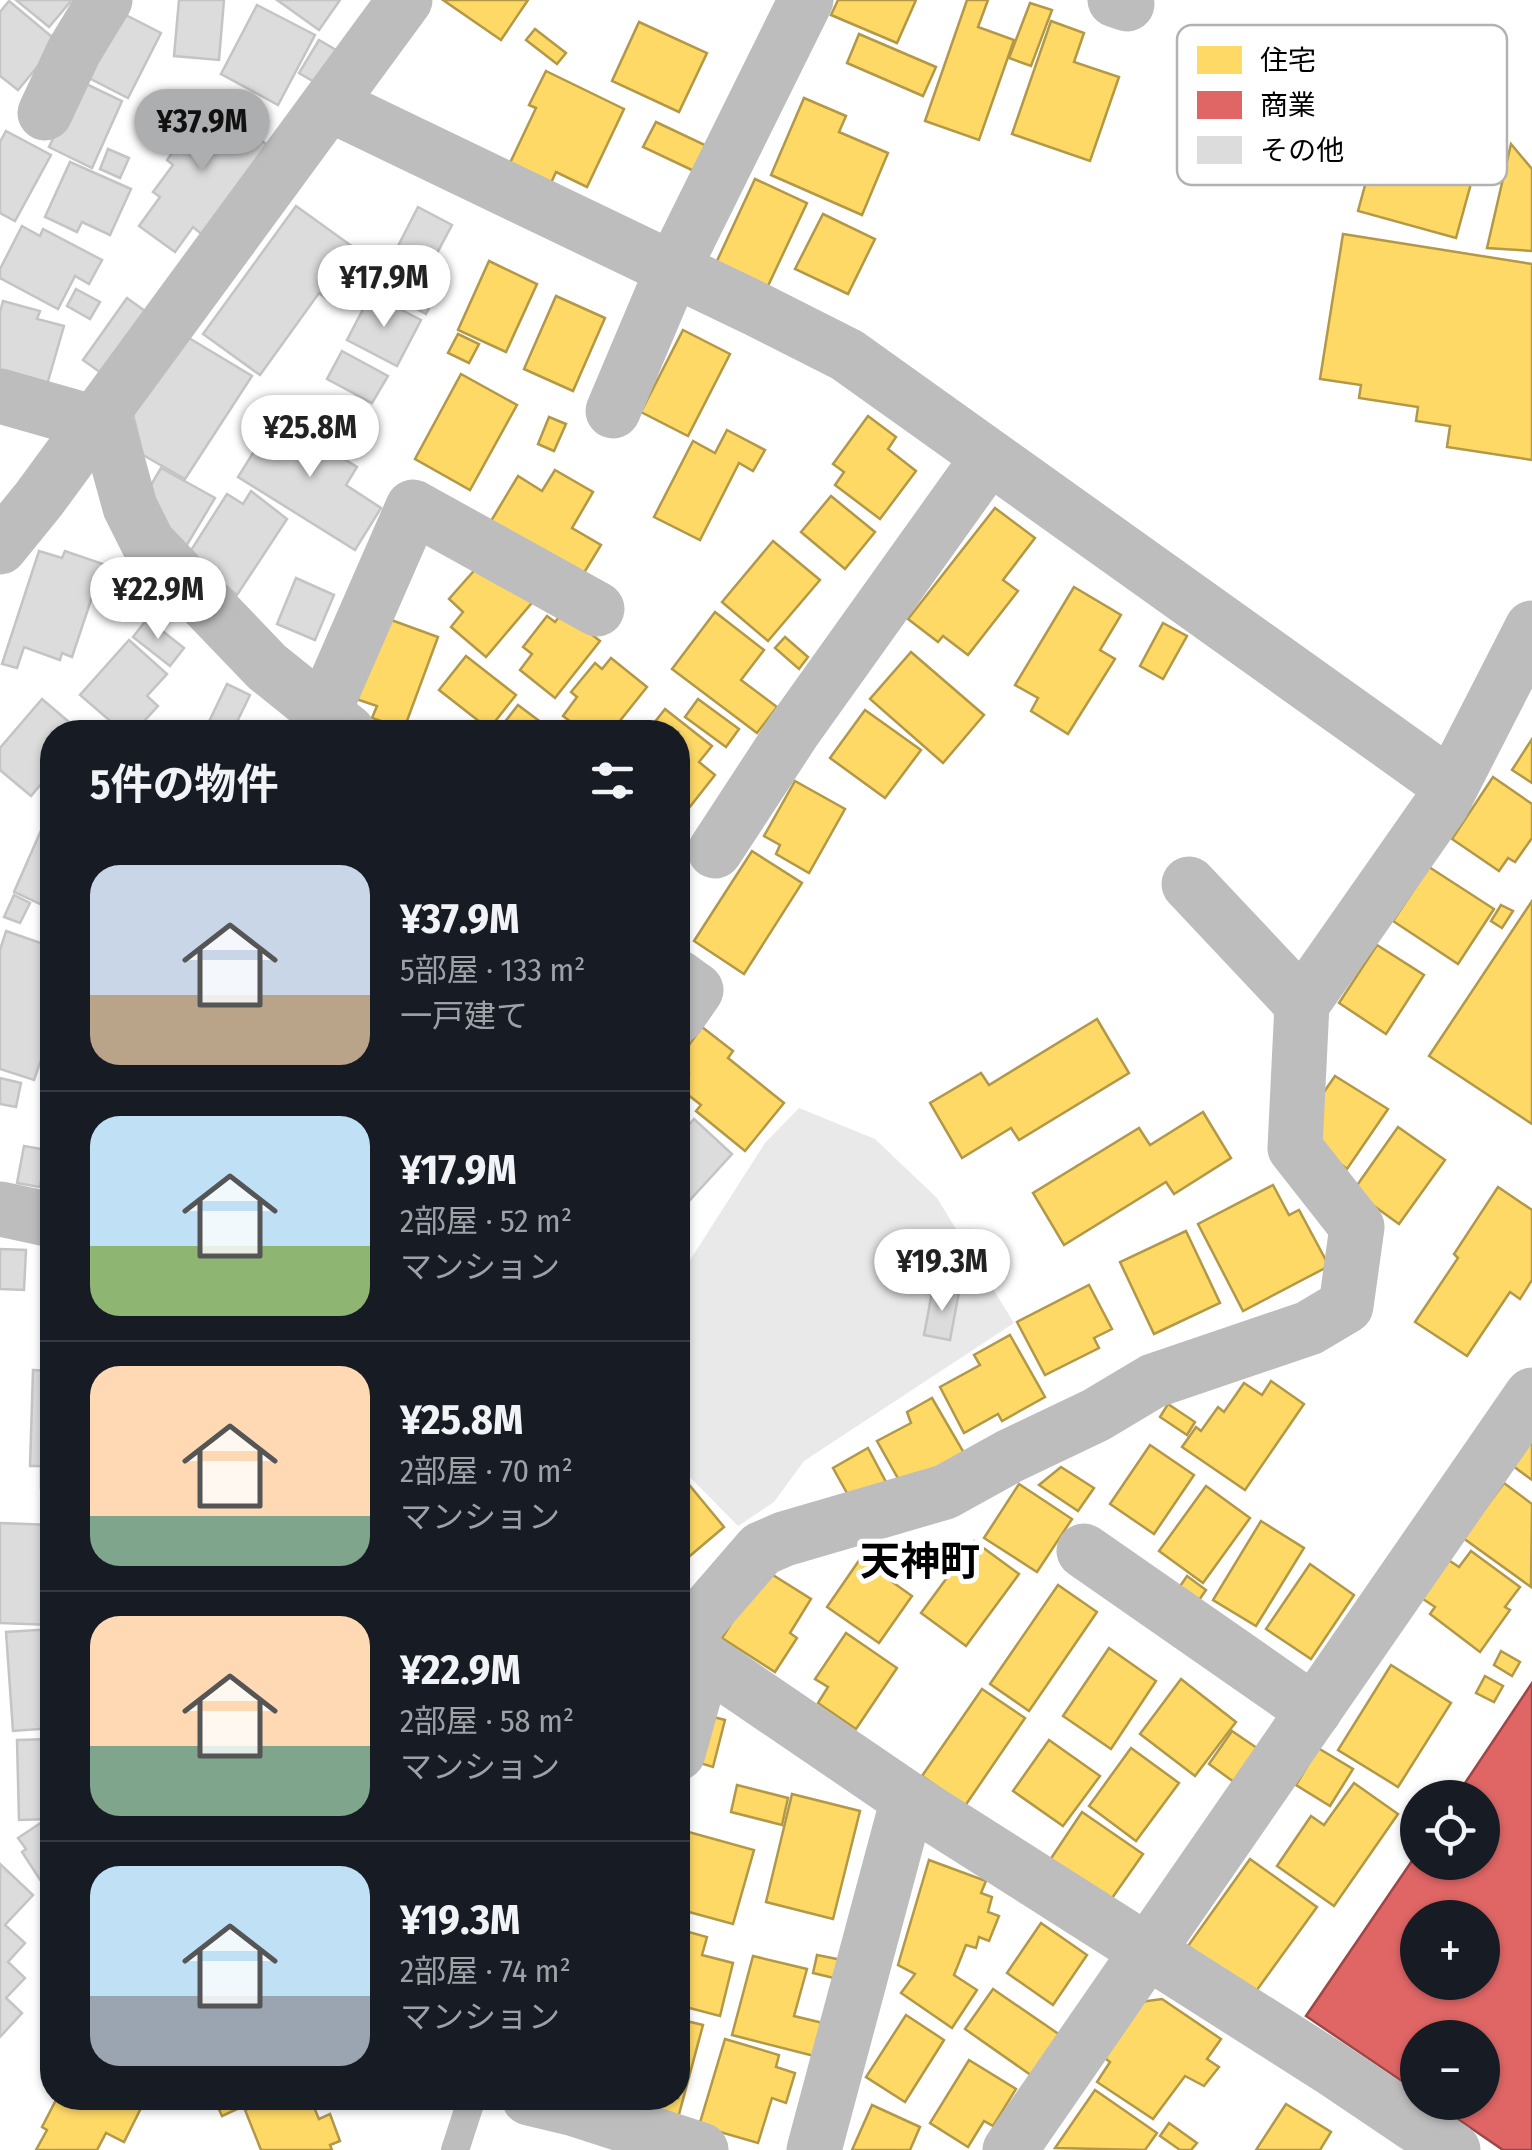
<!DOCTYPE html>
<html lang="ja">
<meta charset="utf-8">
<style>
body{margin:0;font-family:"Fira Sans Condensed","Noto Sans JP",sans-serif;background:#242831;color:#f1f3f6;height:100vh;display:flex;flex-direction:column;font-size:38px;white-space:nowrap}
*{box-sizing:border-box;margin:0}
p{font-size:32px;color:#9ea1a6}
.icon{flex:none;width:55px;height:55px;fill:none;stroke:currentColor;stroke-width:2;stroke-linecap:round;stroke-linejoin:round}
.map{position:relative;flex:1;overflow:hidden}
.side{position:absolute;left:40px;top:720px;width:650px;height:1390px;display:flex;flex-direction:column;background:#171b24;border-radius:40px;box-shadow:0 2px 8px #0004}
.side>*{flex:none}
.fabs{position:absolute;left:1400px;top:1780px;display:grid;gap:20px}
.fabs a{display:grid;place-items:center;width:100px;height:100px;border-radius:50%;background:#171b24;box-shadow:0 2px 8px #0004;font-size:50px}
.price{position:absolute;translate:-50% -85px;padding:0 22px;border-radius:35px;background:#fff;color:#222;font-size:32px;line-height:65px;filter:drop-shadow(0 2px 5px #0008)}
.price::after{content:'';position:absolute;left:50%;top:60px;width:30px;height:22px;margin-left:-15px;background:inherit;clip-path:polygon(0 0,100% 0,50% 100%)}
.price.current{background:#adaeaf;color:#111}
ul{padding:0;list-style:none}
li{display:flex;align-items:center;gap:30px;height:250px;padding:0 50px}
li+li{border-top:2px solid #363941}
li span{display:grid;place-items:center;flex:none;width:280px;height:200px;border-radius:30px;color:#555}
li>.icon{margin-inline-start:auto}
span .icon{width:120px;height:120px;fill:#fffc;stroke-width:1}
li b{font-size:42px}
h2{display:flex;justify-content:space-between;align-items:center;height:120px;padding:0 50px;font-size:42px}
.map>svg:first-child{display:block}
.green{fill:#e9e9e9}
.homes{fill:#ffd966;stroke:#b29847;stroke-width:2.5}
.shops{fill:#e06666;stroke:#9d4747;stroke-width:2.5;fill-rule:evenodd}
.building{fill:#dcdcdc;stroke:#c4c4c4;stroke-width:2.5}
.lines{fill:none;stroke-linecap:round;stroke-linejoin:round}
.lane{stroke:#bdbdbd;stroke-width:28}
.street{stroke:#bdbdbd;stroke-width:55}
.labels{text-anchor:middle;stroke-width:10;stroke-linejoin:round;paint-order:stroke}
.quarter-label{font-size:40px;font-weight:bold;fill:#000;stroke:#fff}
.key{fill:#fff;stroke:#b2b2b2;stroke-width:2.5}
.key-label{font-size:28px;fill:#000}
</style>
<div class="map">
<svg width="1532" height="2150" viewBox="0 0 1532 2150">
<rect width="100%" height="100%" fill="#fff"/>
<path class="green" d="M799 1108 875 1139 937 1198 1014 1323 804 1461 774 1502 738 1526 678 1465V1279L765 1143Z"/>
<g class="homes">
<path d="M443 0H528L501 40Z"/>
<path d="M838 0H916L897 43 831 15Z"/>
<path d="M967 0H988L978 27 1014 40 979 140 925 121Z"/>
<path d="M1030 3 1052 10 1031 66 1009 58Z"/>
<path d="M1051 21 1084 33 1074 62 1119 77 1090 161 1012 134Z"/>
<path d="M639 22 707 53 679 112 612 81Z"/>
<path d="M535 29 566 53 557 64 526 40Z"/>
<path d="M1407 33 1505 60 1456 238 1358 211Z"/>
<path d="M859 34 936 67 923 96 847 63Z"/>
<path d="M546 71 624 109 587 187 556 172 551 183 510 163 536 108 529 105Z"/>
<path d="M804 98 846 116 839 132 888 153 862 215 771 175Z"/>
<path d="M656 122 707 146 694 171 643 147Z"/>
<path d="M1511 144 1532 169V251L1487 248Z"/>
<path d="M755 179 807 203 767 288 716 263Z"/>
<path d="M823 214 875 239 848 294 795 269Z"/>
<path d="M1343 234 1532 264V460L1447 447 1450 426 1416 421 1418 407 1359 398 1361 385 1320 379Z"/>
<path d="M489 261 537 284 506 352 458 330Z"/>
<path d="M556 296 605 318 573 391 524 369Z"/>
<path d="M683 330 730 354 688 436 641 412Z"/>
<path d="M458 334 479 344 469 363 448 353Z"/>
<path d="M461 374 517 405 470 490 415 459Z"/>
<path d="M868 416 896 437 888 449 916 471 880 519 835 485 844 472 833 464Z"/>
<path d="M549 417 566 424 554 451 538 444Z"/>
<path d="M727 430 765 450 753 471 739 463 700 540 654 517 693 441 715 453Z"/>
<path d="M555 470 593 492 572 528 601 545 579 581 488 526 518 476 542 491Z"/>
<path d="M831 496 875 532 845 569 801 532Z"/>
<path d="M995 508 1035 538 1003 580 1018 591 968 655 943 636 938 642 908 619Z"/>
<path d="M773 541 820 580 768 641 722 602Z"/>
<path d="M479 565 536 598 486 657 451 627 463 612 449 599Z"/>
<path d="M1074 587 1121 615 1100 650 1115 659 1068 734 1031 711 1038 698 1015 685Z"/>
<path d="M563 612 600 641 555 698 520 670 532 654 523 647 547 616 555 622Z"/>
<path d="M715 612 764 650 741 680 777 707 757 733 672 669Z"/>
<path d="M383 617 438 637 404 729 372 718 377 706 353 698Z"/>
<path d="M1163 623 1187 636 1163 679 1140 666Z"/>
<path d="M785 637 808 657 799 669 775 648Z"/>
<path d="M911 652 984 715 943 763 870 699Z"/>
<path d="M466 656 516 695 489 729 439 690Z"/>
<path d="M611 658 647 687 611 732H584L563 716 577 697 571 692 595 663 602 669Z"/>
<path d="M698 699 739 729 726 747 685 717Z"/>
<path d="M518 705 554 732H497Z"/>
<path d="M665 709 712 746 699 762 715 775 678 822V732H647Z"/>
<path d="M865 710 921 750 885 798 830 758Z"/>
<path d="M1532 739V783L1512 770Z"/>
<path d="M1493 777 1532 804V838L1515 862 1508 858 1499 871 1452 839Z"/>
<path d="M795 781 845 809 809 873 776 854 780 845 764 836Z"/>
<path d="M752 851 802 883 744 974 694 941Z"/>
<path d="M1429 867 1494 909 1458 964 1393 921Z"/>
<path d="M1532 901V1124L1429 1056Z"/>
<path d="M1501 905 1513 911 1502 928 1491 921Z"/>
<path d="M1377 945 1424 975 1386 1034 1339 1003Z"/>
<path d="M1097 1019 1129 1073 1019 1140 1011 1128 962 1158 930 1103 981 1073 989 1085Z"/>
<path d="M702 1027 733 1051 728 1058 784 1103 745 1151 696 1111 701 1105 678 1087 689 1074 678 1065V1060Z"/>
<path d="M1335 1076 1388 1109 1347 1169 1316 1145 1315 1105Z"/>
<path d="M1203 1112 1231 1158 1174 1194 1166 1182 1064 1245 1033 1193 1139 1128 1150 1145Z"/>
<path d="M1398 1127 1445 1160 1399 1224 1353 1191Z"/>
<path d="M1273 1185 1289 1215 1299 1210 1329 1266 1243 1311 1198 1224Z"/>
<path d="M1498 1187 1532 1210V1280L1520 1299 1510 1292 1467 1356 1415 1322 1458 1258 1454 1254Z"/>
<path d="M1186 1231 1220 1303 1154 1334 1120 1262Z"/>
<path d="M1089 1285 1112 1329 1094 1338 1099 1348 1045 1375 1017 1322Z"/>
<path d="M1010 1335 1045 1397 1002 1421 998 1414 964 1433 940 1387 980 1365 974 1355Z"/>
<path d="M1271 1381 1304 1404 1245 1490 1182 1447 1196 1427 1201 1431 1218 1407 1224 1412 1244 1383 1262 1395Z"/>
<path d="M932 1398 967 1458 900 1482 877 1441 911 1423 907 1412Z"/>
<path d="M1168 1404 1195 1422 1187 1435 1160 1417Z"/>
<path d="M1532 1439V1480L1513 1466Z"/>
<path d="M1150 1445 1194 1475 1154 1534 1110 1504Z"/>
<path d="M868 1448 886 1482 852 1502 833 1468Z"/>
<path d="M1061 1467 1094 1488 1078 1511 1039 1485Z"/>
<path d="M686 1481 724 1527 678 1566V1488Z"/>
<path d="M1504 1483 1532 1504 1531 1587 1463 1538Z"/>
<path d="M1019 1484 1072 1519 1037 1572 984 1538Z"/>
<path d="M1206 1486 1250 1518 1203 1583 1159 1551Z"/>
<path d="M1261 1521 1304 1548 1256 1626 1213 1600Z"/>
<path d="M974 1541 1019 1574 966 1646 921 1613Z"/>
<path d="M1471 1551 1520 1587 1505 1607 1510 1610 1480 1652 1430 1614 1435 1607 1420 1597 1447 1559 1459 1567Z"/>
<path d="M860 1559 912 1596 879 1643 827 1607Z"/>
<path d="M1310 1564 1354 1595 1311 1659 1266 1629Z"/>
<path d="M765 1570 811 1599 790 1633 797 1638 775 1672 722 1638Z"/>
<path d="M1187 1576 1206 1590 1195 1606 1176 1592Z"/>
<path d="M1058 1585 1097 1612 1029 1711 990 1684Z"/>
<path d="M846 1633 897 1668 856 1729 818 1703 828 1687 815 1679Z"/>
<path d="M1109 1648 1156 1681 1111 1749 1063 1716Z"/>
<path d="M1501 1651 1520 1662 1512 1676 1494 1665Z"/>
<path d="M1391 1665 1451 1703 1398 1787 1338 1750Z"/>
<path d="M1485 1676 1503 1686 1494 1702 1476 1693Z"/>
<path d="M1181 1679 1236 1722 1195 1776 1140 1734Z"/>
<path d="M982 1689 1025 1718 965 1806 922 1776Z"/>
<path d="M706 1715 725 1720 713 1767 693 1761Z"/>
<path d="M1232 1731 1257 1748 1234 1782 1209 1764Z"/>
<path d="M1049 1740 1100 1776 1063 1826 1013 1791Z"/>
<path d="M1131 1748 1179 1783 1136 1841 1089 1806Z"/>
<path d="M1318 1748 1353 1769 1330 1806 1296 1785Z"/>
<path d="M1354 1783 1398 1814 1334 1906 1277 1866 1311 1816 1324 1825Z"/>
<path d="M737 1785 788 1798 782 1825 731 1812Z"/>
<path d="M792 1794 860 1811 833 1919 766 1902Z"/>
<path d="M1082 1812 1143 1854 1110 1901 1050 1860Z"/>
<path d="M685 1831 754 1850 733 1924 678 1909V1857Z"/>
<path d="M1250 1859 1317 1907 1254 1994 1188 1946Z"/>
<path d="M929 1860 986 1881 981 1893 992 1897 988 1912 999 1916 989 1941 979 1937 976 1948 966 1945 954 1975 977 1990 952 2028 901 1993 915 1974 898 1965Z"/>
<path d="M1041 1923 1087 1955 1053 2005 1007 1973Z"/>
<path d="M678 1929 707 1937 702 1955 733 1963 720 2016 678 2005Z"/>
<path d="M817 1955 842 1960 838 1979 813 1973Z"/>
<path d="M753 1956 807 1969 794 2016 827 2024 818 2057 732 2035Z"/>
<path d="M993 1989 1063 2037 1035 2078 965 2029Z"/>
<path d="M1162 1999 1221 2039 1207 2059 1219 2067 1204 2086 1185 2076 1153 2119 1097 2082 1110 2062 1098 2053 1133 2003Z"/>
<path d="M906 2015 944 2040 905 2102 866 2077Z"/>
<path d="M678 2019 703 2025 678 2118 625 2098H678Z"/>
<path d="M725 2039 779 2055 776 2067 795 2073 786 2103 772 2098 758 2143 699 2126Z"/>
<path d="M969 2060 1016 2089 993 2126 984 2121 968 2147 930 2123Z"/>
<path d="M1095 2090 1157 2133 1145 2150 1055 2148Z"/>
<path d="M57 2098H121L141 2108 124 2142 106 2133 97 2150H36L47 2130 42 2127Z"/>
<path d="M214 2098H248L250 2103 222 2116Z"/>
<path d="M274 2098H310L319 2119 330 2114 340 2141 330 2145 332 2150H261L245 2110Z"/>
<path d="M1286 2104 1331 2132 1320 2150H1256Z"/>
<path d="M872 2105 920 2127 910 2150H852Z"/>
<path d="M1169 2123 1197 2143 1191 2150H1180L1160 2136Z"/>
</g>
<path class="shops" d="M1532 1683V2150H1503L1433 2102H1482V2038H1418V2092L1306 2016 1418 1852V1862H1482V1798H1455ZM1418 1918H1482V1982H1418Z"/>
<g class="building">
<path d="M16 0H72L49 27Z"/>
<path d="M179 0H224L219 60 174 56Z"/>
<path d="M277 0H340L319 30Z"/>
<path d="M9 1 58 42 18 90 0 76V12Z"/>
<path d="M257 5 315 35 278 105 221 74Z"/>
<path d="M116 10 161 33 128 98 83 75Z"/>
<path d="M319 40 343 54 323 87 299 73Z"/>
<path d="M80 81 122 101 92 168 49 147Z"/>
<path d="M196 93 270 147 205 237 193 227 175 252 139 226 160 197 153 192 173 165 167 160 187 132 175 123Z"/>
<path d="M6 131 51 155 15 221 0 213V142Z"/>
<path d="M108 149 129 158 120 178 100 169Z"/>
<path d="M70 162 131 189 110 235 82 222 77 232 45 217Z"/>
<path d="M296 206 353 247 336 270 345 277 328 300 319 293 260 375 203 334Z"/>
<path d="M418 207 452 225 428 270 395 252Z"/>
<path d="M22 226 40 236 43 229 102 260 89 284 75 276 58 309 0 278V269Z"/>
<path d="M401 271 438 290 426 314 389 294Z"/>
<path d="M76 289 100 302 90 319 67 306Z"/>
<path d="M371 294 421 320 397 366 347 340Z"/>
<path d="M127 298 152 316 108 378 83 360Z"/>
<path d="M3 301 40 311 37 319 64 326 44 395 0 382V312Z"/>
<path d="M184 335 252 376 185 479 143 455 133 414Z"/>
<path d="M342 351 388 376 372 403 327 379Z"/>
<path d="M299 413 320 427 313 440 357 467 346 485 381 508 355 550 238 477 276 416 290 426Z"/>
<path d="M161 468 215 498 185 548 164 531 151 485Z"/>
<path d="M251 491 287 519 237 595 188 555 227 494 243 504Z"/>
<path d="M39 551 62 558 65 551 103 564 72 657 62 653 60 660 24 647 17 668 2 664Z"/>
<path d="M296 578 334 595 315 640 277 624Z"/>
<path d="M147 619 184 648 170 666 133 637Z"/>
<path d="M129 640 167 674 147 696 158 706 134 732H123L80 695Z"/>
<path d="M227 684 250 695 232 732H204Z"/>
<path d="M42 699 69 722 62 730 65 732H52V771L31 796 0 770V748Z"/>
<path d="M43 826 52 830 51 909 14 892Z"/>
<path d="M14 895 30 903 20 923 4 917Z"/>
<path d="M6 931 52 947V1029L34 1080 0 1069V950Z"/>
<path d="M0 1078 21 1083 16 1107 0 1104Z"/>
<path d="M694 1119 732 1154 690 1200 678 1189V1137Z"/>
<path d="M24 1146 47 1150 40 1187 17 1183Z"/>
<path d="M0 1249 26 1250 24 1290 0 1289Z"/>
<path d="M933 1287 959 1292 950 1340 924 1335Z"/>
<path d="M33 1370 52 1371V1488H41V1466H30Z"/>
<path d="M0 1523 52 1525V1625L0 1623Z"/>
<path d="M52 1629V1728L13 1731 6 1632Z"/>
<path d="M52 1739V1819L19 1820 17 1740Z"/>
<path d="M42 1822 49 1833 52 1830V1898L22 1852 26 1849 18 1838Z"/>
<path d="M0 1864 33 1895 5 1925 25 1943 8 1962 25 1978 6 1998 22 2013 0 2037Z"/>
</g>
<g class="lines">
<path class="lane" d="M455 2150 472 2098"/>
<g class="street">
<path d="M1115 0 1127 4"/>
<path d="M329 104 756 309 847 355 1451 786"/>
<path d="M45 113 74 51 105 0"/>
<path d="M0 396 95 423 110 434 130 507 148 543 267 667 348 732"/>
<path d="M613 411 673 269 806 0"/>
<path d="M0 547 39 499 405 0"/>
<path d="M323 713 413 507 597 609"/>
<path d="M715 851 794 730 989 457"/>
<path d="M1189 884 1302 1004"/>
<path d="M678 977 696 990 678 1016"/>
<path d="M0 1209 52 1220"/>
<path d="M1084 1551 1314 1711"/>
<path d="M678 1630 704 1660 908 1799 1331 2068 1453 2150"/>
<path d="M684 1638 761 1549 784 1539 945 1492 1010 1456 1096 1415 1153 1381 1309 1328 1346 1306 1357 1227 1295 1148 1302 1004 1442 804 1532 628"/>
<path d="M678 1753 704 1660"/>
<path d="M529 2098 575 2109 701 2150"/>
<path d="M814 2150 908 1799"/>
<path d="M1010 2150 1532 1395"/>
</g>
</g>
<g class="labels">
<g class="quarter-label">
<text x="920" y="1575">天神町</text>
</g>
</g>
<rect x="1177" y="25" width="330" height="160" rx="15" class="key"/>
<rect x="1197" y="46" width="45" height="28" fill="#ffd966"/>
<rect x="1197" y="91" width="45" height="28" fill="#e06666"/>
<rect x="1197" y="136" width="45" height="28" fill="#dcdcdc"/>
<g class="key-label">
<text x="1260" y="70">住宅</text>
<text x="1260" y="115">商業</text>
<text x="1260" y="160">その他</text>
</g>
</svg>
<div class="fabs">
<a><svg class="icon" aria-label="locate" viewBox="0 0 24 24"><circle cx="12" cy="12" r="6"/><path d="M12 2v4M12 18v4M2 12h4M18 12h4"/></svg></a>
<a>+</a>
<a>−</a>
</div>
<b class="price current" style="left:202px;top:174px">¥37.9M</b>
<b class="price" style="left:384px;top:330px">¥17.9M</b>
<b class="price" style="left:310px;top:480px">¥25.8M</b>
<b class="price" style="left:158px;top:642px">¥22.9M</b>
<b class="price" style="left:942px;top:1314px">¥19.3M</b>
<section class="side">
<h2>5件の物件<svg class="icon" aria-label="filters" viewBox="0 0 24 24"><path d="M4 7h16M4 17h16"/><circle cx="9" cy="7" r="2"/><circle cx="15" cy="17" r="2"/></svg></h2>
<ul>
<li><span style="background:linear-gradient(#c9d6e8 65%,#b9a48a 0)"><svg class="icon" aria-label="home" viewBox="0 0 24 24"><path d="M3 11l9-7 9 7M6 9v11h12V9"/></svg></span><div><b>¥37.9M</b><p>5部屋 · 133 m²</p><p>一戸建て</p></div></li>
<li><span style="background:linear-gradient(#bfe0f5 65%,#8fb573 0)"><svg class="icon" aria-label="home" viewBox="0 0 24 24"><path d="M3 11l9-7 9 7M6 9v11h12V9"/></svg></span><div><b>¥17.9M</b><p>2部屋 · 52 m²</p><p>マンション</p></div></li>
<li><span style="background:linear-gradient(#ffd9b3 75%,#7fa58c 0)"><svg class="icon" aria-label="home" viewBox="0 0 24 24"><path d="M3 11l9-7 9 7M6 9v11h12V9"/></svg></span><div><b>¥25.8M</b><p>2部屋 · 70 m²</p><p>マンション</p></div></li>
<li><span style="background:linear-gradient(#ffd9b3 65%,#7fa58c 0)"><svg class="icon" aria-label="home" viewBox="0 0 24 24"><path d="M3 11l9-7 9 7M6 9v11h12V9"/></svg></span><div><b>¥22.9M</b><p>2部屋 · 58 m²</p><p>マンション</p></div></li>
<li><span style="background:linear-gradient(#bfe0f5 65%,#9aa5b1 0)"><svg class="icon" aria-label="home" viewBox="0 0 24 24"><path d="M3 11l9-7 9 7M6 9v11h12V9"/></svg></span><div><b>¥19.3M</b><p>2部屋 · 74 m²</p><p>マンション</p></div></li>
</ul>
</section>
</div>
